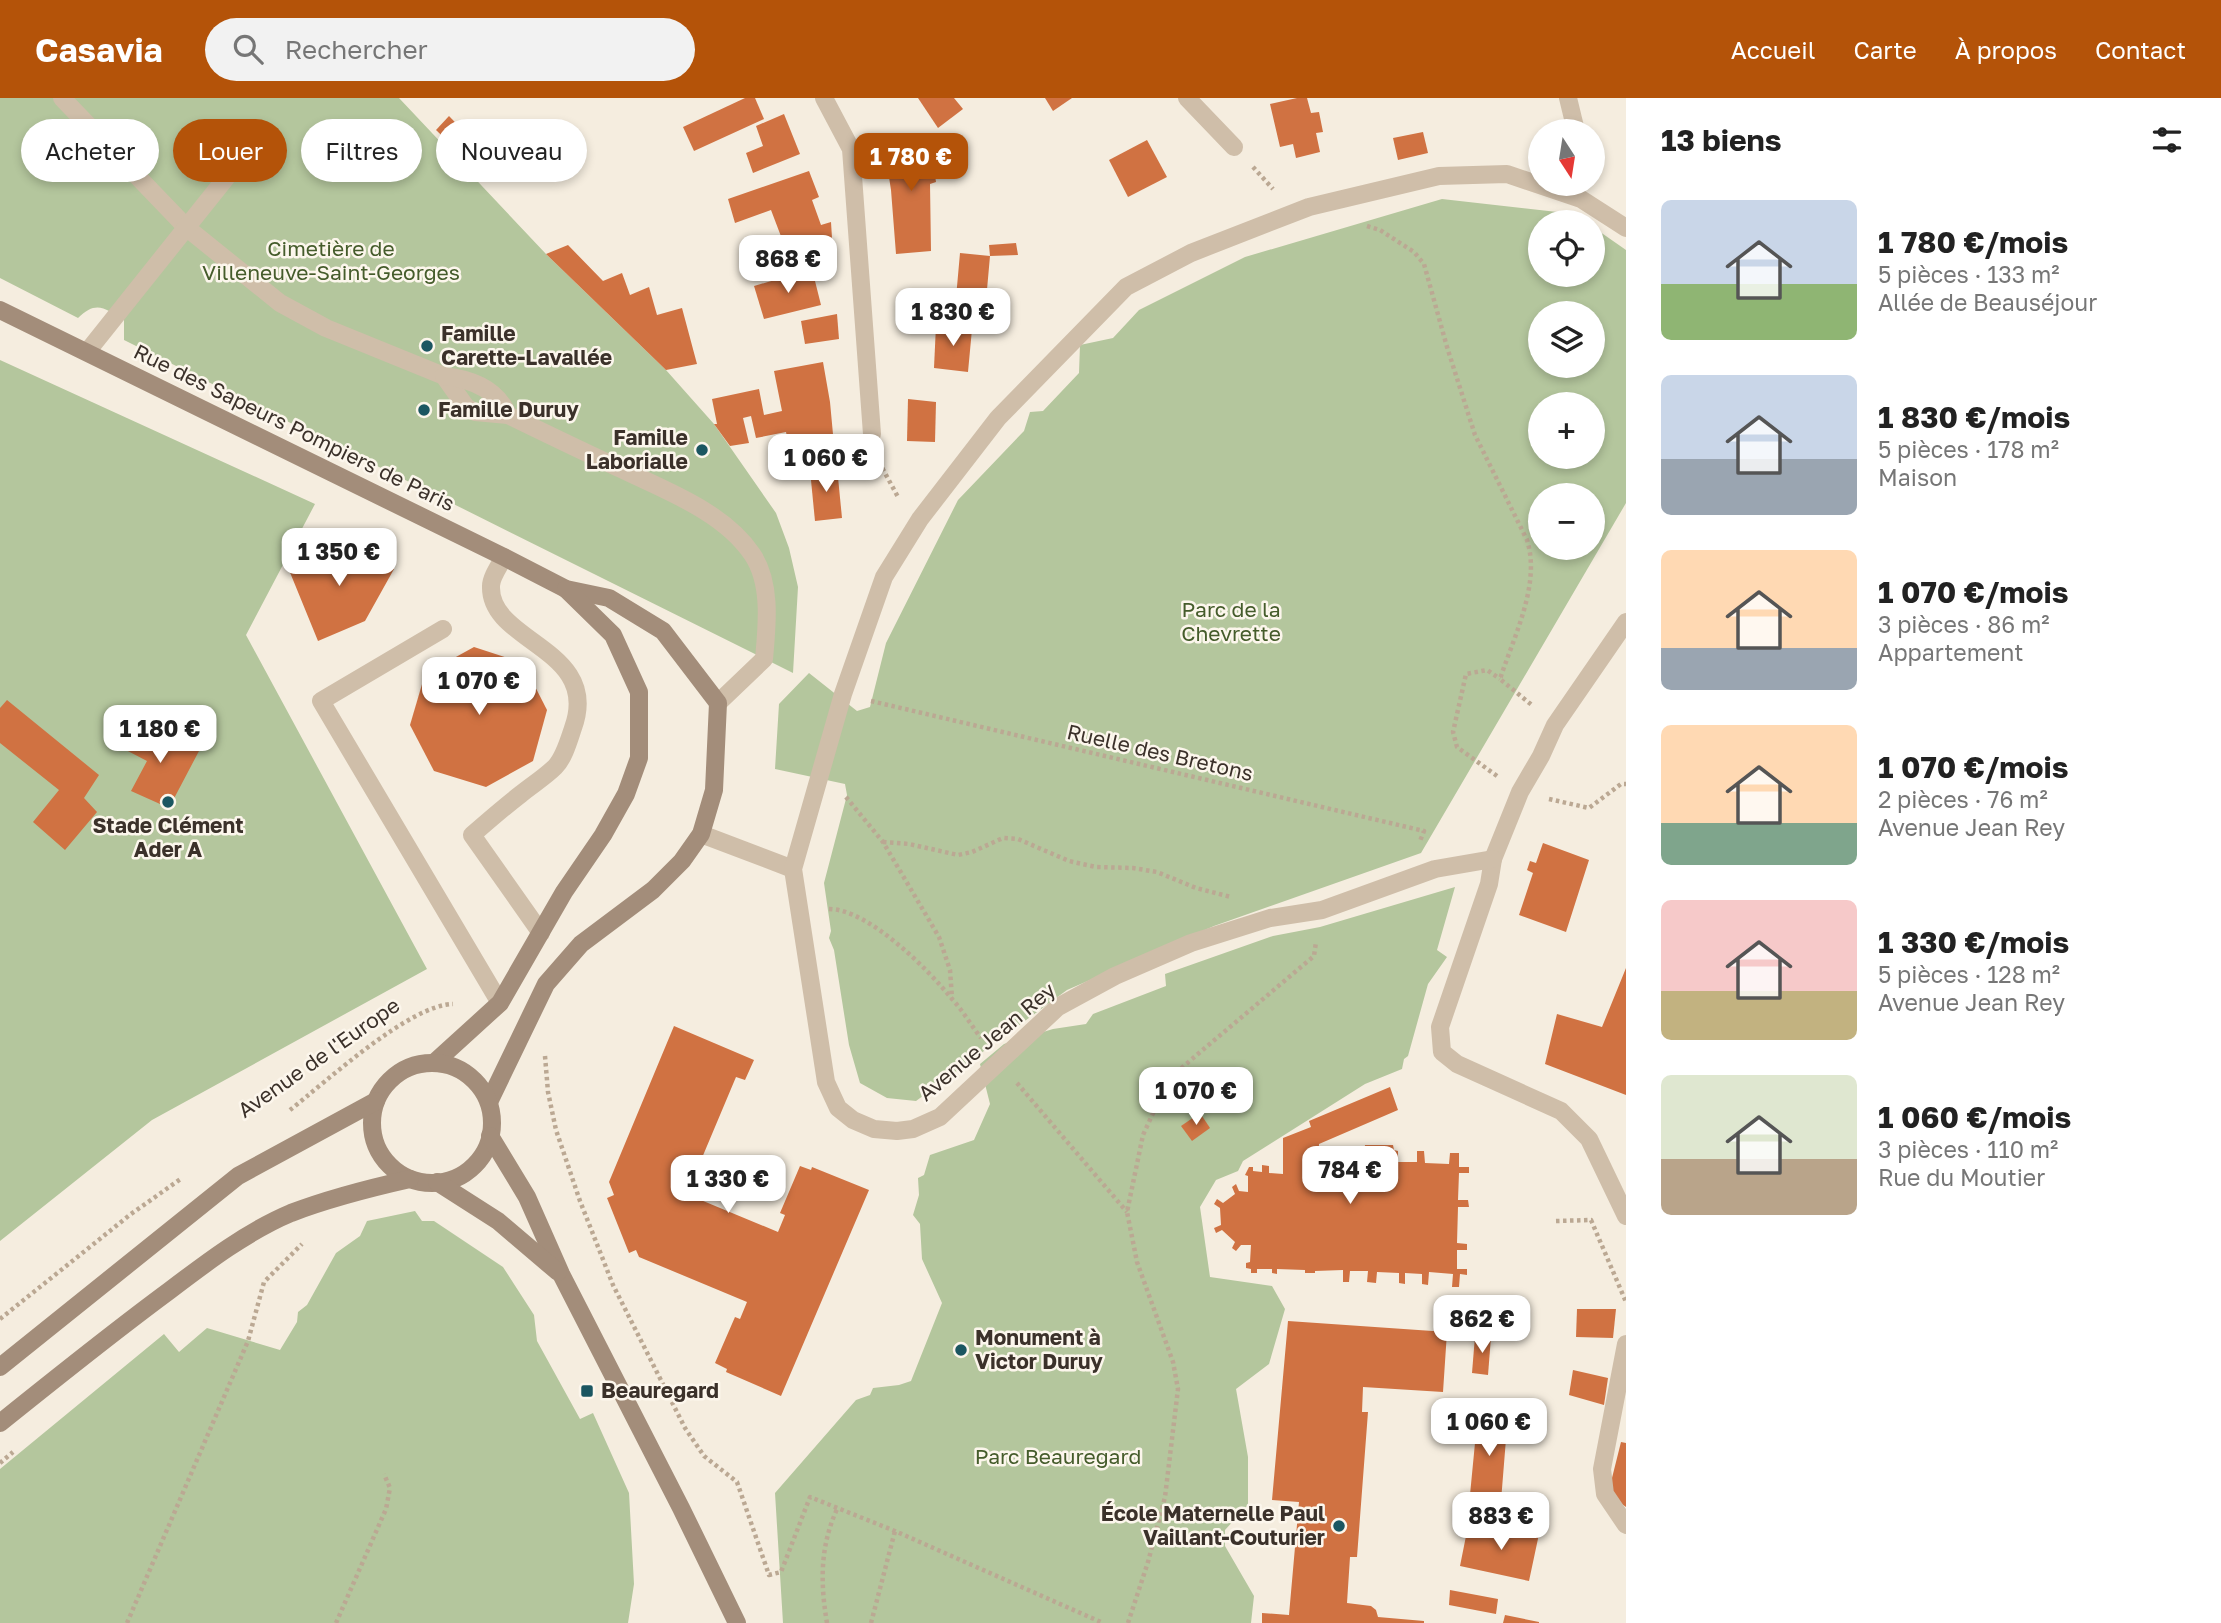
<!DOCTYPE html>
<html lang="fr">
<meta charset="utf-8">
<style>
body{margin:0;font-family:"Golos Text",sans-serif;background:#f2f2f2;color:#222;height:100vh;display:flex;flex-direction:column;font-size:26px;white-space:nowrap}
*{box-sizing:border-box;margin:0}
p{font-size:23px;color:#767676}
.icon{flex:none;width:38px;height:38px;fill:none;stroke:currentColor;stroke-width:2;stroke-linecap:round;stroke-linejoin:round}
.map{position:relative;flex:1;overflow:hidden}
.panel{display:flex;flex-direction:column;background:#fff;width:595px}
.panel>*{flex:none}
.top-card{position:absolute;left:21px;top:21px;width:665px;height:63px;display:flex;gap:14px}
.needle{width:46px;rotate:168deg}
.fabs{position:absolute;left:1528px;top:21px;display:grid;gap:14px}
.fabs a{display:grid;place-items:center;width:77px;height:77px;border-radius:50%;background:#fff;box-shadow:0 4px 10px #0003;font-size:35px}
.price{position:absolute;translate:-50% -60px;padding:0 16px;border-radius:14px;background:#fff;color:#222;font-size:23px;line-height:46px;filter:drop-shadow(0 2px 4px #0008)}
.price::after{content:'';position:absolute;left:50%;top:42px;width:21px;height:16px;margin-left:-10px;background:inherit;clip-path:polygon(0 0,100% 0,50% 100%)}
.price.selected{background:#b45309;color:#fff}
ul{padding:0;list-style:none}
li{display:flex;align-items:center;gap:21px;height:175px;padding:0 35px}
li span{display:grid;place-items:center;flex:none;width:196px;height:140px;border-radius:10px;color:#555}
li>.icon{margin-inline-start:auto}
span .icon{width:84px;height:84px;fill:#fffc;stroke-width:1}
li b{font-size:30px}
h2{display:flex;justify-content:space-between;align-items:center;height:84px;padding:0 35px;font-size:30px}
.tag{padding:0 24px;border-radius:32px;background:#fff;box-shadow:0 4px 10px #0003;font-size:24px;line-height:63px}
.tag.selected{background:#b45309;color:#fff}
header{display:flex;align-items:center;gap:42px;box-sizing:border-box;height:98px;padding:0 35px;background:#b45309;color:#fff}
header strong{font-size:33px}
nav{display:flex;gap:38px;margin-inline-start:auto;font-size:24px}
.search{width:490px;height:63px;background:#f2f2f2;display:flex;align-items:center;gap:18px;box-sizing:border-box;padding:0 24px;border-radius:38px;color:#767676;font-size:26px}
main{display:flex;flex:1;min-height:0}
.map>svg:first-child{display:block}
.green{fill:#b4c69d;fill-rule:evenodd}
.building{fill:#d07242}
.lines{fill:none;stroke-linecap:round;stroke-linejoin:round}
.path{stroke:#bba893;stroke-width:4.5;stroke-dasharray:3.5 3.5;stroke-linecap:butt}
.lane{stroke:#cfbea9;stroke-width:18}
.street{stroke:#cfbea9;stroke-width:18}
.secondary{stroke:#a38d7a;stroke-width:18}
.poi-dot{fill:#1b5661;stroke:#fcf6ec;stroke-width:2.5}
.labels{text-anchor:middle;stroke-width:5;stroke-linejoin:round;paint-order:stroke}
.park-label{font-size:21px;fill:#455c2b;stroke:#fcf6ec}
.poi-label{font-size:21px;font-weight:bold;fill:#3b312a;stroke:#fcf6ec;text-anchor:start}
.street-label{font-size:21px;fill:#3b312a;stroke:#fcf6ec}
</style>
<header>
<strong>Casavia</strong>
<div class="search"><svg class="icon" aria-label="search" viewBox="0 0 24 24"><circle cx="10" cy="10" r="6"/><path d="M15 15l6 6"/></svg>Rechercher</div>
<nav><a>Accueil</a><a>Carte</a><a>À propos</a><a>Contact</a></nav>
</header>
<main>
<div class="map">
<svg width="1626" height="1525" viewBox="0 0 1626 1525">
<rect width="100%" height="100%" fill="#f5eddf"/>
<g class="green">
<path d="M0 0H399L546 156 666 272 714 326 776 415 789 450 798 489 793 575 124 242V222C105 210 96 202 78 220L0 180Z"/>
<path d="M1442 101 1575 116 1586 124H1540V177H1592L1593 129 1626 152V405L1421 755 1214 828 1067 892 916 1003 887 1000 860 985 849 947 834 852 829 840 831 833 824 785 847 697 845 686 775 671 779 606 809 575 857 613 870 609 886 545 958 402 1024 333 1030 314 1043 313 1079 275 1080 247 1113 240 1139 212 1245 159ZM1540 215H1592V268H1540ZM1540 306H1592V359H1540ZM1540 397H1592V450H1540Z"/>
<path d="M0 262 315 406 246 537 427 871 152 1022 0 1143Z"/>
<path d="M1455 789 1437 852 1447 859 1428 886 1408 958 1404 961 1402 971 1365 986 1243 1063 1238 1073 1216 1082 1200 1109 1210 1179 1272 1188 1285 1211 1269 1266 1236 1291 1248 1359V1407L1225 1432V1448L1254 1498 1251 1525H783L775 1395 856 1302 870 1297 873 1290 899 1287 911 1283 942 1205 922 1161 920 1126 913 1117 919 1097 918 1080 924 1077 930 1057 974 1042 990 1006 980 966 1004 946 1053 931 1086 926 1093 916 1166 888 1165 876 1273 838 1320 829Z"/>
<path d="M415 1113 422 1123H434L503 1169 534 1217 537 1243 580 1321 593 1315 629 1395 634 1486 628 1525H0V1371L164 1236 179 1254 207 1230 280 1252 297 1224 298 1214 307 1207 336 1155 360 1138 367 1123Z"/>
</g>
<g class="building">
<path d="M745 0H755L764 21 694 53 683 29Z"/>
<path d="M918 0H954L963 11 938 30Z"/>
<path d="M1045 0H1072L1053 13Z"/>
<path d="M1297 0H1307L1311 15 1319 14 1323 34 1316 35 1320 54 1296 60 1293 46 1280 49 1270 6Z"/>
<path d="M784 16 800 56 753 75 746 55 763 48 756 28Z"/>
<path d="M449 18 475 45 463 58 436 32Z"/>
<path d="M1423 34 1428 55 1398 62 1393 40Z"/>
<path d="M929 39 936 84 930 86 931 153 896 156 891 92 884 47Z"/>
<path d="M1147 42 1167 79 1128 99 1109 62Z"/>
<path d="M809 73 819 99 812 102 821 127 831 124 833 156 772 175 763 148 782 141 771 112 735 125 728 101Z"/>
<path d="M1016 145 1018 157 990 158 985 214 955 211 960 155 990 158 989 147Z"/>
<path d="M568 147 603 183 622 175 630 197 649 189 657 217 682 210 697 266 666 272 546 156Z"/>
<path d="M812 171 821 207 764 221 754 188Z"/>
<path d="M837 216 839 241 805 246 801 223Z"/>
<path d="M936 227 972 231 968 274 934 270Z"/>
<path d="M823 264 830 304 834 347 791 357 786 334 756 340 751 318 743 320 749 345 730 348 714 326H717L712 301 759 291 764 317 782 313 774 273Z"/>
<path d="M908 301 936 304 935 344 907 343Z"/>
<path d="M837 369 842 420 815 423 810 372Z"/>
<path d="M324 438 394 471 365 523 318 543 289 472 311 467Z"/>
<path d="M474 549 523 565 547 612 533 663 486 689 434 673 410 627 425 576Z"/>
<path d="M7 602 99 677 84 700 97 714 65 752 33 724 59 692 0 645V610Z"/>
<path d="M137 626 199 653 169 710 131 693 147 663 124 651Z"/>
<path d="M1543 745 1589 762 1566 834 1519 817 1533 775 1527 772 1530 763 1536 765Z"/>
<path d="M1626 870V997L1545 966 1557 916 1602 929Z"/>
<path d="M674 928 754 962 745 982 736 979 691 1086 696 1100 778 1134 785 1117 780 1115 800 1068 811 1072 812 1069 869 1092 781 1298 726 1274 727 1271 715 1265 735 1219 740 1221 747 1204 639 1159 636 1152 629 1155 607 1100 614 1097 609 1084Z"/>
<path d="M1390 989 1398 1012 1319 1046 1318 1069H1338L1340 1055H1364L1365 1047H1393L1394 1052 1398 1053V1064H1417V1053H1424L1425 1065 1449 1066 1450 1055H1459V1069H1469V1075H1459L1458 1102H1468L1469 1109H1458L1457 1145 1467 1146V1152H1457V1171H1467V1177L1460 1176 1459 1189H1452L1453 1176 1429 1174 1428 1187 1422 1186V1176L1405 1175V1186L1399 1185V1175L1377 1174 1376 1185 1367 1184 1368 1173H1350L1349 1184H1343V1172L1315 1173V1175H1305V1172L1277 1171V1176L1272 1175V1171H1257V1175H1251V1171L1246 1170V1165L1250 1164 1251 1147H1241L1236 1153 1232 1150 1235 1144 1222 1132 1216 1135 1214 1130 1221 1127 1220 1110 1214 1106 1217 1101 1223 1105 1235 1096 1232 1089 1236 1086 1239 1093 1248 1094V1078L1245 1077 1249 1069H1253V1073L1262 1074V1067L1269 1068V1075L1283 1076V1040L1311 1029 1309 1023Z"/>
<path d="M1200 1015 1210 1030 1192 1043 1181 1028Z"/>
<path d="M1577 1211H1616L1613 1240 1576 1239Z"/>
<path d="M1288 1223 1447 1234 1443 1294 1363 1289 1362 1314H1368L1357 1459H1350L1347 1505 1371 1508 1376 1512 1378 1519 1424 1523V1525H1262V1515L1289 1517 1299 1404 1272 1402Z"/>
<path d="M1475 1238 1491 1239 1488 1277 1472 1275Z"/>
<path d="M1573 1272 1608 1280 1604 1307 1569 1297Z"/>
<path d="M1478 1314 1508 1316 1501 1403 1482 1401 1480 1409 1469 1407Z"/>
<path d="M1621 1344 1626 1345V1409L1619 1404 1610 1388Z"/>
<path d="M1492 1427 1539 1436 1529 1483 1460 1468 1467 1433 1485 1437Z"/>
<path d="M1450 1492 1498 1501 1496 1516 1449 1507Z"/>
<path d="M1505 1517 1539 1524V1525H1503Z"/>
</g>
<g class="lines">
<g class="path">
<path d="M1253 69 1273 91"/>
<path d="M1367 128 1380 132 1414 154 1424 166 1447 249 1475 337 1527 442C1541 486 1514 538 1500 581L1533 608"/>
<path d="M879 364 898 399"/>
<path d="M871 603 1424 733 1420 743"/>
<path d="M1497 678 1457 649 1453 634 1466 576 1487 572 1500 581"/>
<path d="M846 699 883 744 939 839 950 872 952 900"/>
<path d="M1549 701 1589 710 1621 686H1626"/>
<path d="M883 744 909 746 958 757 972 754 1003 740 1018 741 1069 763 1096 769 1133 770 1157 774 1196 790 1231 799"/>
<path d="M829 811C868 811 928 871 952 901 963 913 971 927 981 940"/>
<path d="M545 958 548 994 556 1032 580 1103 613 1187 685 1330 704 1358 737 1384 769 1477 781 1474 810 1399 895 1433 1103 1525"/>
<path d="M1017 985 1127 1114"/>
<path d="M290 1012C327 983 409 907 453 906"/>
<path d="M1556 1123 1591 1122 1626 1204"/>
<path d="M0 1221 131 1116 182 1080"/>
<path d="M0 1365 13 1354"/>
<path d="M127 1525 248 1243 264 1184 302 1146"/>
<path d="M336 1525 386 1411 390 1390 384 1376"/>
<path d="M827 1525C820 1484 820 1447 838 1409"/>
<path d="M871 1525 895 1433"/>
<path d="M1128 1525 1148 1464 1165 1399 1178 1291 1173 1264 1137 1164 1127 1114 1143 1037 1160 1000 1179 972 1314 858 1316 844"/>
</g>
<g class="lane">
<path d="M62 0 187 130 280 205 326 230 444 278 466 309 475 314 508 317C545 335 582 353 619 370 664 392 723 413 752 456 772 485 767 528 764 561L718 605"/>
<path d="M87 254 261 36"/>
<path d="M444 278C471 281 497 291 508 317"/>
<path d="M504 459C500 467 491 479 491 488 489 545 602 550 573 630 569 642 564 660 555 669 545 679 532 687 521 696 504 709 488 723 472 737L541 835"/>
<path d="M443 531 321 603 500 905"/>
</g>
<g class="street">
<path d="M824 0 851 51 872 336"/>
<path d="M1187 0 1234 49"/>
<path d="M1568 0 1576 33"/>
<path d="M1626 524 1555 627 1541 658 1520 694 1493 761 1489 786 1440 929 1442 954 1457 966 1561 1013 1589 1041 1626 1118"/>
<path d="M701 736 793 771"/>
<path d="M1493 761 1435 771 1322 812 1270 820 1191 845 1115 878 1058 909 940 1019 913 1031 897 1033 874 1031 853 1022 838 1010 826 984 793 771 843 596 884 479 920 421 998 320 1126 189 1191 155 1309 109 1439 78 1507 76 1581 101 1626 130"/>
<path d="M1626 1246 1602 1371 1605 1396 1626 1427"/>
</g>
<g class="secondary">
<path d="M0 212 504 459 566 491 609 500 663 533 718 605 714 692 701 736 682 763 653 792 581 846 546 886 489 1004"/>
<path d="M434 965 500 905 564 794 603 737 626 696 639 660V594L613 537 566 491"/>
<circle cx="432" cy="1025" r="60"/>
<path d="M490 1038 527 1099 561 1176 681 1410 737 1525"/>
<path d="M437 1084 498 1123 558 1174"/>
<path d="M0 1269 238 1078 376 1003"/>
<path d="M0 1325C56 1280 112 1235 169 1193 207 1164 248 1133 291 1115 330 1100 370 1090 410 1081"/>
</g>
</g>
<g class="poi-dot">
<circle cx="427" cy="248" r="7"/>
<circle cx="424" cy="312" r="7"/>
<circle cx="702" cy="352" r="7"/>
<circle cx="168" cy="704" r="7"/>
<circle cx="961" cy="1252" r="7"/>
<rect x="580" y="1286" width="14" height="14" rx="3.5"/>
<circle cx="1339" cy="1428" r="7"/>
</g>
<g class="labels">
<g class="park-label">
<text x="331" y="158">Cimetière de<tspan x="331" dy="24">Villeneuve-Saint-Georges</tspan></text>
<text x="1231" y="519">Parc de la<tspan x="1231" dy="24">Chevrette</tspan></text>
<text x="1058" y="1366">Parc Beauregard</text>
</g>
<g class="poi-label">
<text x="441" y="243">Famille<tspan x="441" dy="24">Carette-Lavallée</tspan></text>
<text x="438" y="319">Famille Duruy</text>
<text x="688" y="347" text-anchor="end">Famille<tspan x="688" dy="24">Laborialle</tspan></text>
<text x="168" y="735" text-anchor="middle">Stade Clément<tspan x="168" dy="24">Ader A</tspan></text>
<text x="975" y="1247">Monument à<tspan x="975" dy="24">Victor Duruy</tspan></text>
<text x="601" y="1300">Beauregard</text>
<text x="1325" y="1423" text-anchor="end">École Maternelle Paul<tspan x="1325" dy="24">Vaillant-Couturier</tspan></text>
</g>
<g class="street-label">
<text transform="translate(294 330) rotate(26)" y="7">Rue des Sapeurs Pompiers de Paris</text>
<text transform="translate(1160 655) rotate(13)" y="7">Ruelle des Bretons</text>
<text transform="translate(987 944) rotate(-40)" y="7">Avenue Jean Rey</text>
<text transform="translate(319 960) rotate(-35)" y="7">Avenue de l'Europe</text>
</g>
</g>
</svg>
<div class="fabs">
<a><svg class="needle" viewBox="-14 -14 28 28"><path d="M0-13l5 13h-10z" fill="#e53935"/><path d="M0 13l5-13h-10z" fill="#767676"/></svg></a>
<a><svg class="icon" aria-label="locate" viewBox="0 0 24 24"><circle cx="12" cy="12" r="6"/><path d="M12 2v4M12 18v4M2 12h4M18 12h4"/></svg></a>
<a><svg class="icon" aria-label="layers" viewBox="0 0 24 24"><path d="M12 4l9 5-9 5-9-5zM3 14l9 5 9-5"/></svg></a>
<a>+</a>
<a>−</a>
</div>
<b class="price selected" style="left:911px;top:95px">1 780 €</b>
<b class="price" style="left:788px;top:197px">868 €</b>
<b class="price" style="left:953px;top:250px">1 830 €</b>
<b class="price" style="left:826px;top:396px">1 060 €</b>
<b class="price" style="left:339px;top:490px">1 350 €</b>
<b class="price" style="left:479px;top:619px">1 070 €</b>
<b class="price" style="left:160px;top:667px">1 180 €</b>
<b class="price" style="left:1196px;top:1029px">1 070 €</b>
<b class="price" style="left:1350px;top:1108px">784 €</b>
<b class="price" style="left:728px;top:1117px">1 330 €</b>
<b class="price" style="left:1482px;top:1257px">862 €</b>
<b class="price" style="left:1489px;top:1360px">1 060 €</b>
<b class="price" style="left:1501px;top:1454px">883 €</b>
<div class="top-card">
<a class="tag">Acheter</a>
<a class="tag selected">Louer</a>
<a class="tag">Filtres</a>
<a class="tag">Nouveau</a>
</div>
</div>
<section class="panel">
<h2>13 biens<svg class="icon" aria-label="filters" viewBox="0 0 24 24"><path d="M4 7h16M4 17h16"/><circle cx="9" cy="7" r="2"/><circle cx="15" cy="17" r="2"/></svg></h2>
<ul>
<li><span style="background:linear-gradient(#c9d6e8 60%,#8fb573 0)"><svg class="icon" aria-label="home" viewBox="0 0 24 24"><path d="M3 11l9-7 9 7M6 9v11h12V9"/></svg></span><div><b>1 780 €/mois</b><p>5 pièces · 133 m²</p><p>Allée de Beauséjour</p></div></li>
<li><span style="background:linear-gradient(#c9d6e8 60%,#9aa5b1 0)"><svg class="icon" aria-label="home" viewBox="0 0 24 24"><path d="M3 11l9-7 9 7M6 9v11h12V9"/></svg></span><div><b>1 830 €/mois</b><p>5 pièces · 178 m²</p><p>Maison</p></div></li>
<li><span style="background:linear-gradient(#ffd9b3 70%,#9aa5b1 0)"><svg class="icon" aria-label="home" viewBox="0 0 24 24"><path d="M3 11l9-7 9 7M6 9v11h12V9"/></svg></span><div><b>1 070 €/mois</b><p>3 pièces · 86 m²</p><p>Appartement</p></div></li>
<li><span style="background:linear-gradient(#ffd9b3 70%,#7fa58c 0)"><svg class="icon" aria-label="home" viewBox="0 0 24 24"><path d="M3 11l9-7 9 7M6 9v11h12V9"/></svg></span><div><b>1 070 €/mois</b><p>2 pièces · 76 m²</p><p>Avenue Jean Rey</p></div></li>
<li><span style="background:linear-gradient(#f6c9c9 65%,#c2b280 0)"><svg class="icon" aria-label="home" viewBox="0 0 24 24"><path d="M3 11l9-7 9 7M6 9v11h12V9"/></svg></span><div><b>1 330 €/mois</b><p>5 pièces · 128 m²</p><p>Avenue Jean Rey</p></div></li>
<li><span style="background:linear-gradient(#dfe7d0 60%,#b9a48a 0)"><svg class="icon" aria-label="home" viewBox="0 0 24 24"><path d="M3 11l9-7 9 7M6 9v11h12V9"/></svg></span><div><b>1 060 €/mois</b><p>3 pièces · 110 m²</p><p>Rue du Moutier</p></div></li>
</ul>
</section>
</main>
